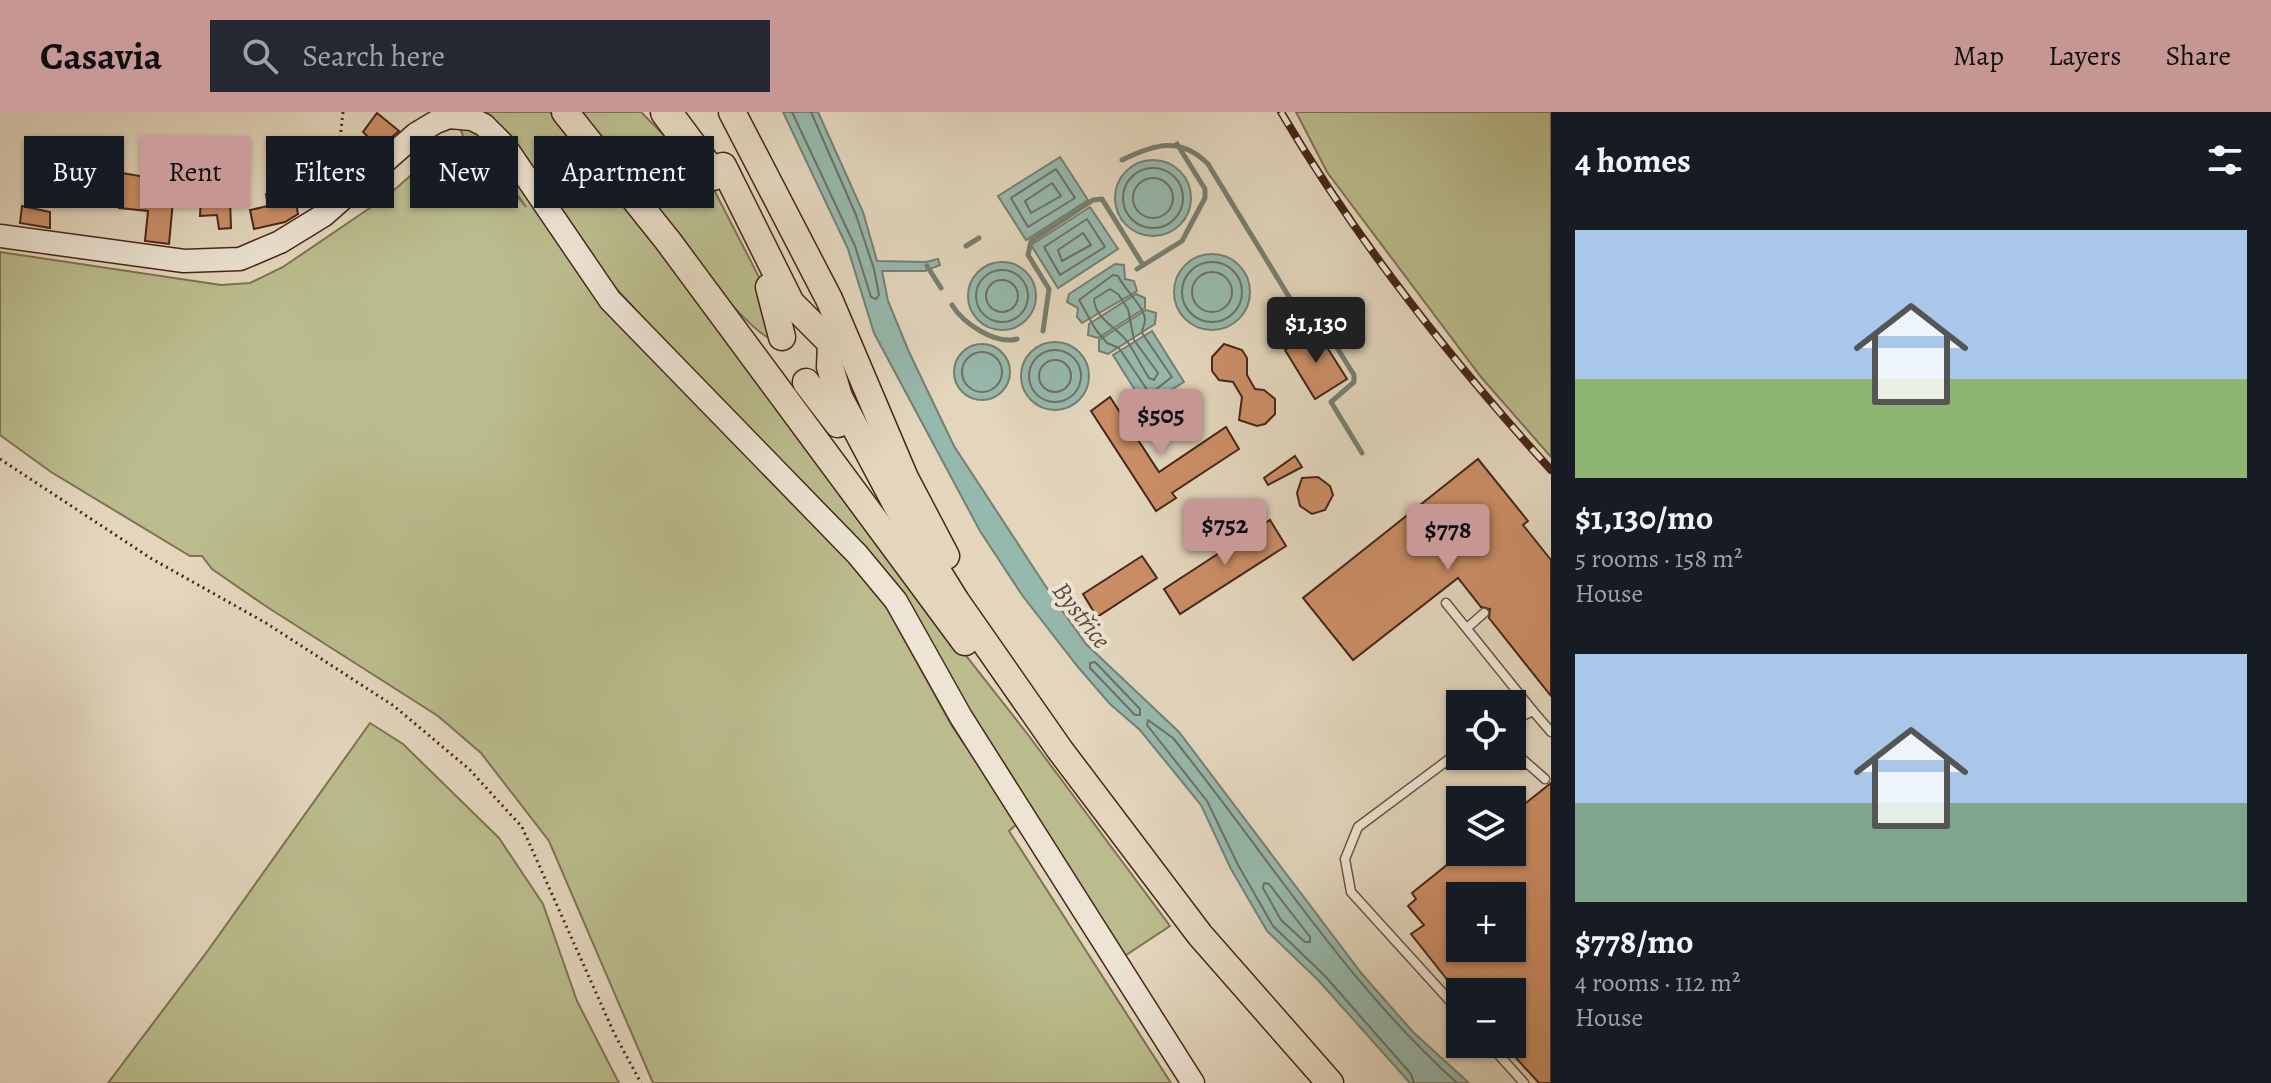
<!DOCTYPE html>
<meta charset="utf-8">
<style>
body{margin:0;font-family:Alegreya,serif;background:#242831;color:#f1f3f6;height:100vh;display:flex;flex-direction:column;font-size:30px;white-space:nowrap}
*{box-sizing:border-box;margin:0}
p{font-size:26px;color:#9ea1a6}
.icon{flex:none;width:44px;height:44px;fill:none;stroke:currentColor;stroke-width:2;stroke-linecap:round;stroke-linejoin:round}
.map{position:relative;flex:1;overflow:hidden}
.drawer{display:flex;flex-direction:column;background:#171b24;width:720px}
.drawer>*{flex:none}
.hud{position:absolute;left:24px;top:24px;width:760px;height:72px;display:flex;gap:16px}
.controls{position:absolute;left:1446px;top:578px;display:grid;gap:16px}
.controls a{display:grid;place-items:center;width:80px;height:80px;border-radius:0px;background:#171b24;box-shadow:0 2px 6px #0004;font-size:40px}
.price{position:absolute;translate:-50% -68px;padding:0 18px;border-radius:8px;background:#c59692;color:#111;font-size:26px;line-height:52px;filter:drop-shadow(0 2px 4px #0008)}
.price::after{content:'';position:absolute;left:50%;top:48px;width:24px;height:18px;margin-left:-12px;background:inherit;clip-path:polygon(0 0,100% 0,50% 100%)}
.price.current{background:#222;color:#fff}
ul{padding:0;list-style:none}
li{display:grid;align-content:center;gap:16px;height:424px;padding:0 24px}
li span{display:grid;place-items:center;height:248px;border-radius:0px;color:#555}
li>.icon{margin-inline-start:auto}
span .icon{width:144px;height:144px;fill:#fffc;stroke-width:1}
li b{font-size:34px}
h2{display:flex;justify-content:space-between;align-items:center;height:96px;padding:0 24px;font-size:34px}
.chip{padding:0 28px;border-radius:0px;background:#171b24;box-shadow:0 2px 6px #0004;font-size:28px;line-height:72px}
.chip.current{background:#c59692;color:#111}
header{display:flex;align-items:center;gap:48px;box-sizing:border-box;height:112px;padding:0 40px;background:#c59692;color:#111}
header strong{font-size:38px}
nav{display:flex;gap:44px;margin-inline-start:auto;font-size:28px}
.search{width:560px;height:72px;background:#242831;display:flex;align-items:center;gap:20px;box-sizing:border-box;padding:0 28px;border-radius:0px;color:#9ea1a6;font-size:30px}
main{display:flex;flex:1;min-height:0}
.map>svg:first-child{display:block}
.green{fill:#babc8d;stroke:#807252;stroke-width:2}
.water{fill:#96b9ad;stroke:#767f71;stroke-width:2}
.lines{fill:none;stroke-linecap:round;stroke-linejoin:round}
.shore{stroke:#6e7062;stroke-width:2}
.stream{stroke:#767f71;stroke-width:5}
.building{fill:#cb8e66;stroke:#472718;stroke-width:2;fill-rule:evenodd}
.lane-casing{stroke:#6e5341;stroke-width:11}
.secondary-casing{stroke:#472718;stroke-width:25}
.primary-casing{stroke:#472718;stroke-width:29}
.highway-casing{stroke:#472718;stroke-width:33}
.path{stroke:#472718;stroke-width:3;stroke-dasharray:2 4;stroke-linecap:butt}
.lane{stroke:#ede4d4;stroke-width:8}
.secondary{stroke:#ede4d4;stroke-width:22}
.primary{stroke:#e3d6bd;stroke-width:26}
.highway{stroke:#e3d6bd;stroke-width:30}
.rail-casing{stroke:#472718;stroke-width:8}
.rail{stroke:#ede4d4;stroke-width:5;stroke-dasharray:15;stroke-linecap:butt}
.labels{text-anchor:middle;stroke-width:8;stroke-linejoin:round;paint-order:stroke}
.water-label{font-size:26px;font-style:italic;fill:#5b4c3d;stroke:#ede4d4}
</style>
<header>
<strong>Casavia</strong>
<div class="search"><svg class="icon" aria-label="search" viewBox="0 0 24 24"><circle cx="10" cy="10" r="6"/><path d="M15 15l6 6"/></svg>Search here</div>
<nav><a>Map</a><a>Layers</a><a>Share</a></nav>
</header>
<main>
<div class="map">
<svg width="1551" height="971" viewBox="0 0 1551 971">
<rect width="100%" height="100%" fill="#e3d6bd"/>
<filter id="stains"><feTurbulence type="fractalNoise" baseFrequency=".0025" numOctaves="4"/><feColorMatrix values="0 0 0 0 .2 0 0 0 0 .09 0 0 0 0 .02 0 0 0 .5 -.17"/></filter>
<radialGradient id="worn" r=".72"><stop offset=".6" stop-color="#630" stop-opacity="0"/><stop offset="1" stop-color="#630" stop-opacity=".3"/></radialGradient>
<g class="green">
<path d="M486 0H550L715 202 844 388 1029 624 1170 814 1123 845 1052 736 898 482 589 147Z"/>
<path d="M576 0H641L710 70 762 171 772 227C742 221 605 36 576 0Z"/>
<path d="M1296 0H1551V345L1481 265 1327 60Z"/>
<path d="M459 13 484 25 603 189 878 480 952 614 1018 711 1009 719 1171 971H653L549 729 481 641 438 604 264 493 212 457 202 444H190L51 360 0 323V140L221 173 250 171 283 155 386 85 438 40 451 36 468 38 490 51 526 95 486 38 467 35Z"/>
<path d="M370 611 403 632 499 726 543 792 577 889 619 971H108L209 837Z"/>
</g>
<g class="water">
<path d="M783 0H818L863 100 877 149 926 150 938 147 940 153 925 159H882L888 189 909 240 954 334 1054 487 1086 532 1179 620 1362 862 1413 920 1469 971H1410L1319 869 1267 819 1231 757 1201 693 1140 618 1110 592 1078 555 1022 483 980 419 874 221 848 137Z"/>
<path d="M1060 45 1088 88 1026 128 998 84Z"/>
<circle cx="1153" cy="86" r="38"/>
<path d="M1090 95 1118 137 1058 176 1031 133Z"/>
<circle cx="1212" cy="180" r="38"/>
<circle cx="1002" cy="184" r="34"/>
<path d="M1115 152 1124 153 1125 167 1134 169 1137 179 1082 211 1077 205 1078 196 1067 190 1069 182Z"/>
<path d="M1136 182 1145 186V196L1098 226 1088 223 1089 212Z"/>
<path d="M1146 198 1156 201 1155 212 1108 242 1099 239V228Z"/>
<path d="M1152 219 1184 270 1145 294 1113 243Z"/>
<circle cx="1055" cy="264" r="34"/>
<circle cx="982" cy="260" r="28"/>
</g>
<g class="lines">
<g class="shore">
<path d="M792 0 855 134 871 185 876 187 879 183 874 157 856 103 811 0"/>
<circle cx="1153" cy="86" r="30"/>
<path d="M1056 57 1075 86 1028 115 1011 86Z"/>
<circle cx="1153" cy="86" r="20"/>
<path d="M1052 71 1061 84 1031 101 1025 89Z"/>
<path d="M1087 107 1105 135 1060 163 1044 135Z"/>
<path d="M1083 121 1091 133 1062 149 1058 138Z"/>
<circle cx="1212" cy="180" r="30"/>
<circle cx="1002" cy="184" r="26"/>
<circle cx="1212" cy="180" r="20"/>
<path d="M1113 163 1118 164C1123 176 1145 195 1145 208 1145 213 1142 216 1142 221L1172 265 1150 282 1119 236 1107 231 1096 218 1079 188Z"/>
<circle cx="1002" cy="184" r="16"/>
<path d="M1110 177 1118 182 1128 197 1134 228 1158 261 1154 268 1149 266C1142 255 1136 243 1129 232 1119 216 1095 208 1094 187Z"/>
<circle cx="1055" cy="264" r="26"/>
<circle cx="982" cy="260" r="20"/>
<circle cx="1055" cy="264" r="16"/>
<path d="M1090 551 1095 550 1140 597V603H1135L1090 556Z"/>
<path d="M1264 771 1269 772 1310 825V830H1305L1281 808 1263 776Z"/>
<path d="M1414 971 1411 962 1325 864 1273 814 1238 753 1207 689 1147 613 1148 608 1173 626C1267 743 1345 870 1457 971"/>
</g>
<g class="stream">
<path d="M1122 48C1155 32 1180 24 1208 52L1294 193 1321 210 1354 263V270L1331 290 1362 341"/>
<path d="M966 134 979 126"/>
<path d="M927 154 941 176"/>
<path d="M1137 157 1182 129 1205 86V77L1177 32"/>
<path d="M952 193C963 211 995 233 1017 227"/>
<path d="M1043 219 1049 177 1028 143 1031 129 1093 88 1102 87 1143 153"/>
</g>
</g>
<g class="building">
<path d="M377 1 399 19 379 36 363 20Z"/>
<path d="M91 51 110 59 152 66 151 73 174 78 169 132 145 129 148 99 119 96 120 91 81 87 82 71 75 70 76 58 87 59Z"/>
<path d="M328 57 340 66 315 92 307 86Z"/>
<path d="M286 71 294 80 298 102 285 110 254 117 250 98 268 94 266 82Z"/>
<path d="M201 86 230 88 231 116 219 117 217 103 200 104Z"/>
<path d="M22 94 50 100V116L20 111Z"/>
<path d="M1316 218 1347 267 1315 287 1285 238Z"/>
<path d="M1224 232 1242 238 1247 246V263L1255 277 1264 278 1275 287V302L1265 312 1257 314 1239 308 1242 285 1233 270 1219 268 1212 259V245Z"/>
<path d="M1110 285 1159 360 1226 315 1239 337 1172 381 1176 386 1156 399 1091 299Z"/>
<path d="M1295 344 1302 355 1268 373 1264 366Z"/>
<path d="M1478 347 1528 409 1523 413 1551 448V584L1489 506 1490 497 1481 495 1458 466 1353 548 1303 486Z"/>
<path d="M1318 365 1330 374 1333 383 1325 398 1312 402 1300 394 1297 381 1302 366Z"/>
<path d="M1270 408 1286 434 1180 502 1164 477Z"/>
<path d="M1142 444 1157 466 1097 505 1083 482Z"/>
<path d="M1551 671V971H1539L1503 932H1512V880H1457L1411 822 1424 813 1408 794 1416 787 1412 781 1463 740H1512V702ZM1460 784H1512V836H1460Z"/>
</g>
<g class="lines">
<defs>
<g id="lane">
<path d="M1446 491 1533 599"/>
<path d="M1467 516 1484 501"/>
<path d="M1512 609 1533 599 1551 620"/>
<path d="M1512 638 1545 667"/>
<path d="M1460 639 1358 715 1345 747 1351 780 1460 900"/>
<path d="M1489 932 1524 971"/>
</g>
<path id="secondary" d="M0 124 184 149 240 147 280 130 324 103 416 22 436 10 449 5 472 7 484 13 505 34 610 188 857 442 896 489 961 605 1193 971"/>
<g id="primary">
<path d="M565 0 668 129 965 530"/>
<path d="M732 0 829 187 905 366 946 444"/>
<path d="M723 54 791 191 831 231 830 255 839 285 897 394 956 489 1060 638 1200 823 1330 971"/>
<path d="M769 175 782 225"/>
<path d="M806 270 838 312"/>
</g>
<path id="highway" d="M666 0 713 63"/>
</defs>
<use href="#lane" class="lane-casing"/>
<use href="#secondary" class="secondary-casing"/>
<use href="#primary" class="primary-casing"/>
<use href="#highway" class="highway-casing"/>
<g class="path">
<path d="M343 0 339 36 356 53"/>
<path d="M0 347 152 447 266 511 394 594 469 657 522 715 614 921 641 971"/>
</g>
<use href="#lane" class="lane"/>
<use href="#secondary" class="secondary"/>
<use href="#primary" class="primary"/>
<use href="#highway" class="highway"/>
<defs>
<path id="rail" d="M1281 0C1357 129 1450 247 1551 358"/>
</defs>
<use href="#rail" class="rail-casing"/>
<use href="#rail" class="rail"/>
</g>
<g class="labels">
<g class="water-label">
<text transform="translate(1082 503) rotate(52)" y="9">Bystřice</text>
</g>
</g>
<rect width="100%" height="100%" filter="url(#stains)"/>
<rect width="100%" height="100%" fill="url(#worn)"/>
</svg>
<div class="controls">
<a><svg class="icon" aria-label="locate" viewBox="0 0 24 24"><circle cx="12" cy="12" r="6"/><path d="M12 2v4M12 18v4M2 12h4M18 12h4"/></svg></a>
<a><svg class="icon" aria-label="layers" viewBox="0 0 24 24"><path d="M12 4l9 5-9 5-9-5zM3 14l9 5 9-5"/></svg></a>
<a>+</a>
<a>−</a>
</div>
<b class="price current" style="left:1316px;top:253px">$1,130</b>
<b class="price" style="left:1161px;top:345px">$505</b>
<b class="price" style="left:1225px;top:455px">$752</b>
<b class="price" style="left:1448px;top:460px">$778</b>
<div class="hud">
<a class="chip">Buy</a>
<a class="chip current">Rent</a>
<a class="chip">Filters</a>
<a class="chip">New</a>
<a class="chip">Apartment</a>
</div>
</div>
<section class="drawer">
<h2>4 homes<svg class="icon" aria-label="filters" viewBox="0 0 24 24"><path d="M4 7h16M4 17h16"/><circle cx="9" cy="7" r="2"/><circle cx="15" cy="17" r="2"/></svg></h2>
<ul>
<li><span style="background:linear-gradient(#a9c7e8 60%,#8fb573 0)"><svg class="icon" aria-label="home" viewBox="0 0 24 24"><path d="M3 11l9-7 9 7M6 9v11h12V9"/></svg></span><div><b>$1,130/mo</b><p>5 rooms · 158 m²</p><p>House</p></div></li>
<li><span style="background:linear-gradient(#a9c7e8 60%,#7fa58c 0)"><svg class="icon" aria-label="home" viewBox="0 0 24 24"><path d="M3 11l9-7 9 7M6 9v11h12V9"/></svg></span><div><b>$778/mo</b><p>4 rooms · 112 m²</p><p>House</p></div></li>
</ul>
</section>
</main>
